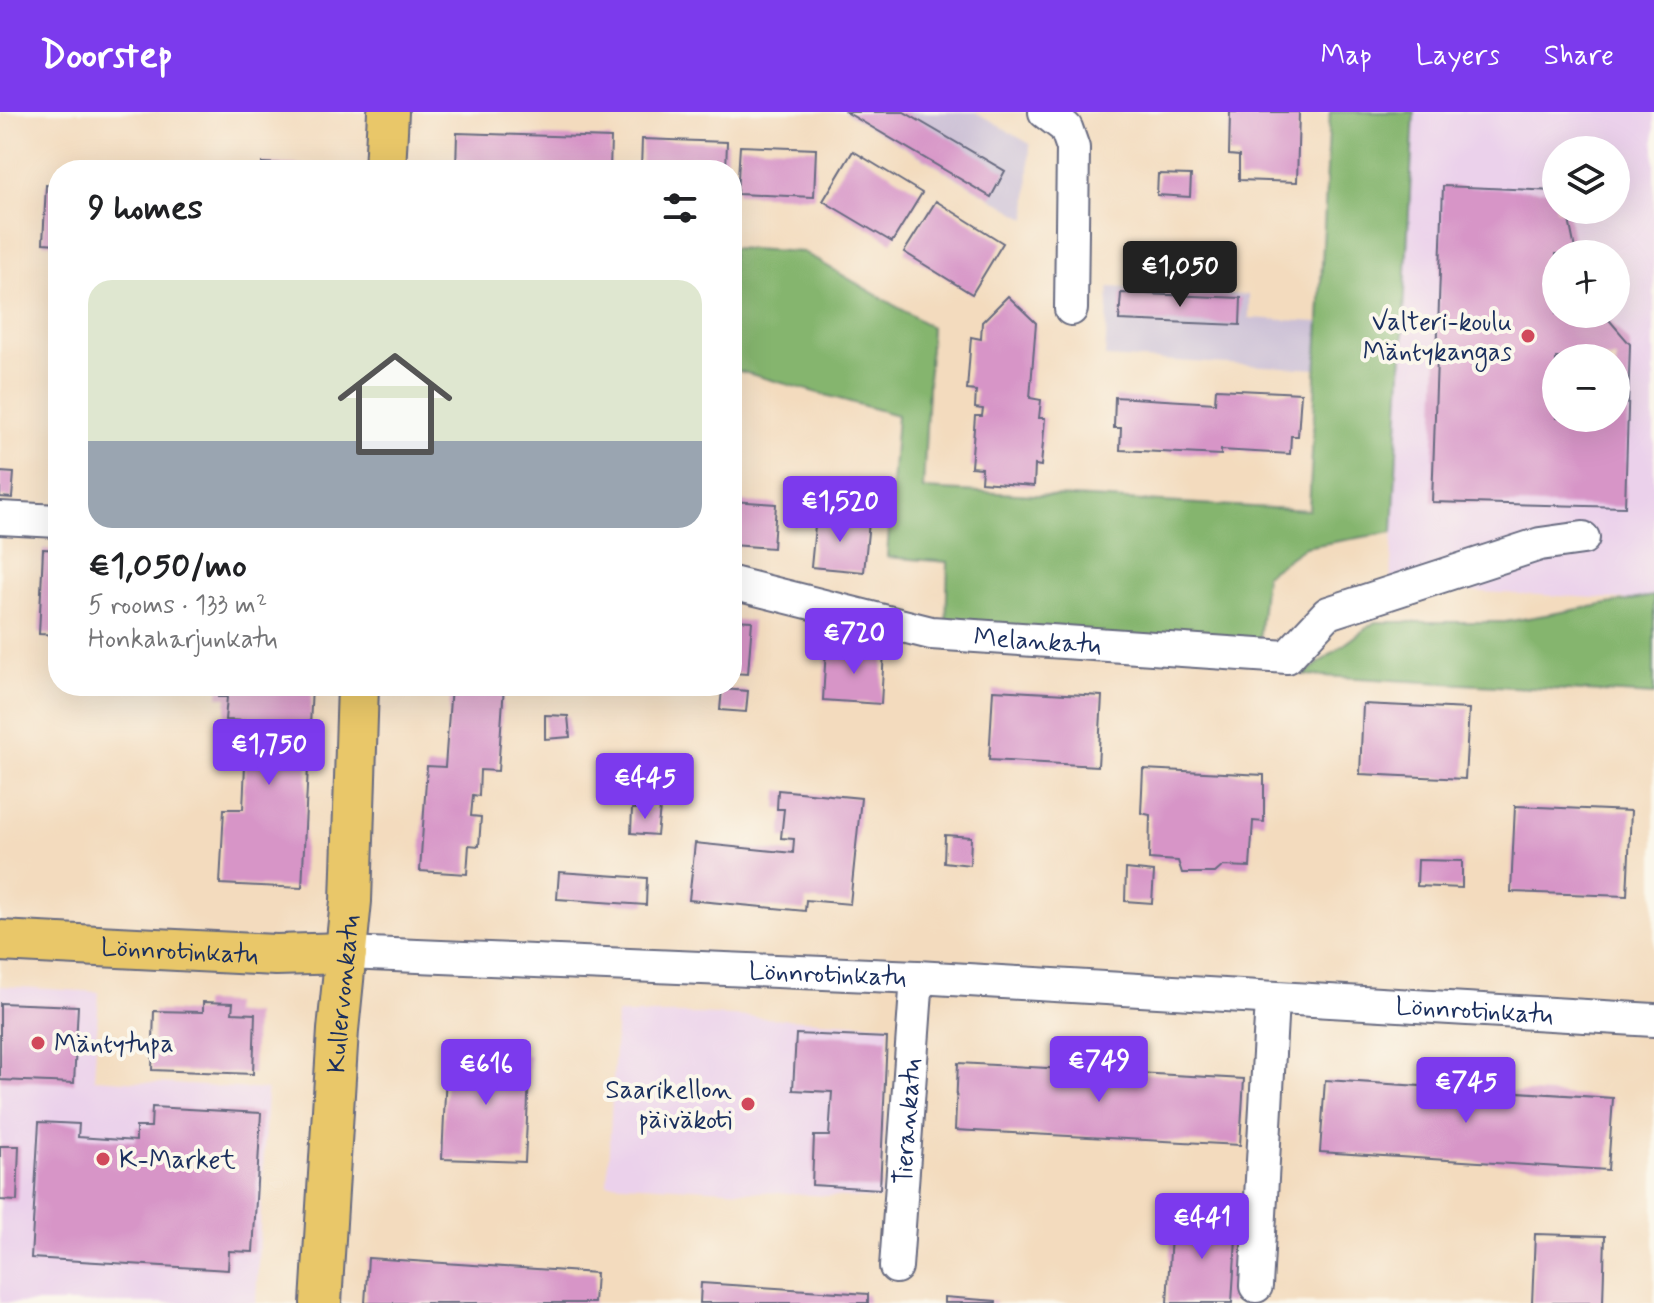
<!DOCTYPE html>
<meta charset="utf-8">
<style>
body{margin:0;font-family:Mynerve,sans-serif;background:#f2f2f2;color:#202124;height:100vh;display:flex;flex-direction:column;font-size:30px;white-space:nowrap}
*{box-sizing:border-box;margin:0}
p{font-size:26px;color:#757577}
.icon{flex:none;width:44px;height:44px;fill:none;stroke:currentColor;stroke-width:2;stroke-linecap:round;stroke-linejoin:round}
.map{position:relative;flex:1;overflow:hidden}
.details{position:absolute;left:48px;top:48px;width:694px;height:536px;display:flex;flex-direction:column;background:#fff;border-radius:32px;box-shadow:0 8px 32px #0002}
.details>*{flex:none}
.controls{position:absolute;left:1542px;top:24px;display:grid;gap:16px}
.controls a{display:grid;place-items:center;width:88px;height:88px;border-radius:50%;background:#fff;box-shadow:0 8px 32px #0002;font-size:40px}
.price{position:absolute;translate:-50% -68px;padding:0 18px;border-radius:8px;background:#7c3aed;color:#fff;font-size:26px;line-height:52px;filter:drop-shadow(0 2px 4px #0008)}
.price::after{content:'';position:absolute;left:50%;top:48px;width:24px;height:18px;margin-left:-12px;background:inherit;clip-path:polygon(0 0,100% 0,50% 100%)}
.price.selected{background:#222;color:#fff}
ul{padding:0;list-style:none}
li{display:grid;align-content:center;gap:16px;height:424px;padding:0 40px}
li+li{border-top:2px solid #e0e0e0}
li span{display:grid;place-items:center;height:248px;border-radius:24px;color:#555}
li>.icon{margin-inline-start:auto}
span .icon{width:144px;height:144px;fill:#fffc;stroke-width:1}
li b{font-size:34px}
h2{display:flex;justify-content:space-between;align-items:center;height:96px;padding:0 40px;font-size:34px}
header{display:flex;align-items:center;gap:48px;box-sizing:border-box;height:112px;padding:0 40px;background:#7c3aed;color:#fff}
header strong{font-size:38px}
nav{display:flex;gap:44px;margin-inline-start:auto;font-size:28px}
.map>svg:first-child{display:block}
.built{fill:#ebd1eb;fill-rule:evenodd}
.industrial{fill:#cbbfd5}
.forest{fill:#85b56e;stroke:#507266;stroke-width:2}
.building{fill:#d795c7;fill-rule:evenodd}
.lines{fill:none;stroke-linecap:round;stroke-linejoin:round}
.minor-casing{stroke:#676b80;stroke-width:36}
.major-casing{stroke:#676b80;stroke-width:44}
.minor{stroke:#fff;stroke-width:32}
.major{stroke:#e9c769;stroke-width:40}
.poi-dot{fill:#d1495b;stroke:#fbf7ec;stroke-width:3}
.labels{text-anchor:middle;stroke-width:8;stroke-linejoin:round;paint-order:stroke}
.poi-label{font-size:26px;fill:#1b2f5e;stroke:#fbf7ec;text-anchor:end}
.street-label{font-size:26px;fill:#1b2f5e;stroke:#fbf7ec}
</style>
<header>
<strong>Doorstep</strong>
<nav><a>Map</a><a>Layers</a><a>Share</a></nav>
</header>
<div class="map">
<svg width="1654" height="1191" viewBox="0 0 1654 1191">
<rect width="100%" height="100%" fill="#fbf7ec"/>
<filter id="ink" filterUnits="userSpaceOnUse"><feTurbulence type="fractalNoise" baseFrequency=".0125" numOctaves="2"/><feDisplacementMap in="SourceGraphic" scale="16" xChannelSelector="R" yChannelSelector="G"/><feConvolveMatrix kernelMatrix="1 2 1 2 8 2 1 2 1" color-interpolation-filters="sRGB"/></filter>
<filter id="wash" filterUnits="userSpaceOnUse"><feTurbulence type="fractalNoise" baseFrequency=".006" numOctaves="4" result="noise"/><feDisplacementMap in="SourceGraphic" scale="32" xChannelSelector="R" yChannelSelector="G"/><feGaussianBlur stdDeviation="1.8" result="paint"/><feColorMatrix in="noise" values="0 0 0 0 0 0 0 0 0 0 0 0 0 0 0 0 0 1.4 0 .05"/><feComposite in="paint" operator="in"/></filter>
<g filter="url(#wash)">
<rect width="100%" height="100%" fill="#f3dbbe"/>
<g class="built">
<path d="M1414 0H1654V489L1390 475ZM1556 38H1616V98H1556ZM1556 142H1616V202H1556ZM1556 246H1616V306H1556Z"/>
<path d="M0 874 99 880 94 967 267 978 256 1191H0Z"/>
<path d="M617 902H698L889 913 880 1087 607 1071Z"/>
</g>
<g class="industrial">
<path d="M837 0H975L1030 32 1027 107 844 0Z"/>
<path d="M1109 175 1249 183V206L1319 210 1317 257 1105 245Z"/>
</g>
<g class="forest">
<path d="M1330 0H1414L1393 420 1305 435 1265 463 1259 531 946 515 948 450 887 445 897 303 732 257V136L803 140 931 215 923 377 1309 398Z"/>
<path d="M1654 484V583L1303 563 1375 510H1505Z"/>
</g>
<g id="blocks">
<g class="building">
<path d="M846 0H904L1005 59 991 85Z"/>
<path d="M1230 0H1299L1297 70 1239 68V44L1229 43Z"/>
<path d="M457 21 611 26 610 58H456Z"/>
<path d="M642 27 727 30 726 58H641Z"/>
<path d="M740 34 816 37 814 85 737 82Z"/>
<path d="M853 39 922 81 892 130 823 89Z"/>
<path d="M262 51 303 53V58H262Z"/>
<path d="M1158 62 1191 63 1190 85 1157 83Z"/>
<path d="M46 73 58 74V132L43 131Z"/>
<path d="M1443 74 1556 79V98H1567L1576 142H1556V202H1604L1630 232 1625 395 1432 390ZM1556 246H1616V306H1556Z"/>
<path d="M936 89 1003 131 972 182 904 140Z"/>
<path d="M1121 181 1241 186 1240 213 1119 208Z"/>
<path d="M1008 184 1036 211 1030 286 1041 288 1039 306H1045L1041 354 1035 353 1034 374 981 370 982 356 971 355 975 304H982L983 297 975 296 976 279 967 278 971 225 981 227 982 210Z"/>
<path d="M1216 277 1301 281 1298 324H1291L1290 342 1221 338V343L1120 338 1121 316H1114L1115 285 1215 291Z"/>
<path d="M0 360 14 361 12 386 0 385Z"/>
<path d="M732 389 776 392 773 436 732 433Z"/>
<path d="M816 404 869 410 864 460 811 455Z"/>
<path d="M43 437 58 438V523L39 522Z"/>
<path d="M732 508 752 509 748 562 732 561Z"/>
<path d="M826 536 884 539 881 592 823 588Z"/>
<path d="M219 574H312L302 776 220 772 224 697H243L247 609 225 608 227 585H218Z"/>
<path d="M451 574H504L498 659 480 658 479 684 473 683 471 704 481 705 479 734 469 733 467 762 420 759 427 654 445 655Z"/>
<path d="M722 577 748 579 746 600 720 598Z"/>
<path d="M993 578 1102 584 1098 654 989 648Z"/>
<path d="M1363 592 1469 597 1465 667 1360 662Z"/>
<path d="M545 603 568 604 570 625 545 627Z"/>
<path d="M1143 657 1264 663V710L1253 709 1250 755 1223 754 1215 761H1182L1178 749 1149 747 1150 703 1141 701Z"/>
<path d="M778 678 861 686 850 792 806 788 805 799 689 788 695 731 793 741 794 727 781 726 784 697H777Z"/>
<path d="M1515 694 1631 699 1627 784 1511 780Z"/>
<path d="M660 696 657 723 631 721 632 697Z"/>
<path d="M945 723 971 725 970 753 944 750Z"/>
<path d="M1418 748 1462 749V776L1417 774Z"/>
<path d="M1126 757 1154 760 1152 791 1125 789Z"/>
<path d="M559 760 647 766 646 793 557 787Z"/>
<path d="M203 890 233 891 232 901 255 902 253 962 152 958 154 899 203 900Z"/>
<path d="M0 891 78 894 74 971 0 968Z"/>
<path d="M796 922 887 926 880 1077 812 1073 814 1024H829L832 980 793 978Z"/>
<path d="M447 939 530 943 525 1050 442 1047Z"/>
<path d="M958 951 1244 967 1240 1033 955 1018Z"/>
<path d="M1325 968 1613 986 1608 1058 1320 1040Z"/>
<path d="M152 995 261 1001 253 1140 229 1139 228 1158 31 1146 39 1010 79 1012 78 1025 136 1029V1015H151Z"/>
<path d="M0 1034H19L17 1089 0 1088Z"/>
<path d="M1172 1106 1237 1110 1232 1191H1167Z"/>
<path d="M1535 1122 1605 1124 1603 1191H1532Z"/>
<path d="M368 1146 596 1161 594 1191H365Z"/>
<path d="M701 1171 868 1182V1191H700Z"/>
<path d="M944 1185 996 1189V1191H944Z"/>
</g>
</g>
</g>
<g filter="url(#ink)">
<use href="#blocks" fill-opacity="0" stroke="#676b80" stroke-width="2"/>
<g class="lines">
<defs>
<g id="minor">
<path d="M1045 0 1066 16 1073 36 1071 197"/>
<path d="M0 406 58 409"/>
<path id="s1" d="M732 471 931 521 1287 545 1328 501 1540 432 1583 426"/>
<path id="s2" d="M346 841 917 865 1654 908"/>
<path id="s3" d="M896 1155 917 865"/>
<path d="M1256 1174 1272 888"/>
</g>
<g id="major">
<path d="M385 58 388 0"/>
<path id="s4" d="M0 829 276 843 346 841"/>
<path id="s5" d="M321 1191 338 918 351 789 358 574"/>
</g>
</defs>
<use href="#minor" class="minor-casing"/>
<use href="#major" class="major-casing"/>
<use href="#minor" class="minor"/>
<use href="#major" class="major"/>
</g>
</g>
<g class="poi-dot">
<circle cx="1528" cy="224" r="8"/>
<circle cx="38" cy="931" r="8"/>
<circle cx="748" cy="992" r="8"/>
<circle cx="103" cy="1047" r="8"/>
</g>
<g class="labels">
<g class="poi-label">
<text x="1512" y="218">Valteri-koulu<tspan x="1512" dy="30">Mäntykangas</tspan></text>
<text x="54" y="940" text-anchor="start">Mäntytupa</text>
<text x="732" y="986">Saarikellon<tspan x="732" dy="30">päiväkoti</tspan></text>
<text x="119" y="1056" text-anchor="start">K-Market</text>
</g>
<g class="street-label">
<text dy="9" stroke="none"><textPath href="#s1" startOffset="312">Melankatu</textPath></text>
<text dy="9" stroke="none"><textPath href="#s4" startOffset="180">Lönnrotinkatu</textPath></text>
<text dy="9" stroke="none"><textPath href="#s2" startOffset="482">Lönnrotinkatu</textPath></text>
<text dy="9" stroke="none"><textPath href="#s5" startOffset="310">Kullervonkatu</textPath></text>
<text dy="9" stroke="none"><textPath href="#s2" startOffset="1130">Lönnrotinkatu</textPath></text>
<text dy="9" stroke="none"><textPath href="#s3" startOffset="146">Tierankatu</textPath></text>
</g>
</g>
</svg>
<div class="controls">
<a><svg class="icon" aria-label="layers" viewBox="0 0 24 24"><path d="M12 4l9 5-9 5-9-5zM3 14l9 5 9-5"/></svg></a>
<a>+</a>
<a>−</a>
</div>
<b class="price selected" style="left:1180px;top:197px">€1,050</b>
<b class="price" style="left:840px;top:432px">€1,520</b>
<b class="price" style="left:854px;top:564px">€720</b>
<b class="price" style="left:269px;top:675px">€1,750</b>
<b class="price" style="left:645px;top:709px">€445</b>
<b class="price" style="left:1099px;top:992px">€749</b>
<b class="price" style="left:486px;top:995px">€616</b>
<b class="price" style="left:1466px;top:1013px">€745</b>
<b class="price" style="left:1202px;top:1149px">€441</b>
<section class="details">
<h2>9 homes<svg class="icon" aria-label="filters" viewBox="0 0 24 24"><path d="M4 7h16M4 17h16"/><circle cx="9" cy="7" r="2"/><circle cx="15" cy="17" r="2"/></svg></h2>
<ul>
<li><span style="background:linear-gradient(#dfe7d0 65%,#9aa5b1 0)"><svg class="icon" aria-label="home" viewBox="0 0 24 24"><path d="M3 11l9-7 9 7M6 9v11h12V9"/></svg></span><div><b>€1,050/mo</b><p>5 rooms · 133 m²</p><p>Honkaharjunkatu</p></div></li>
</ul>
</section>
</div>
